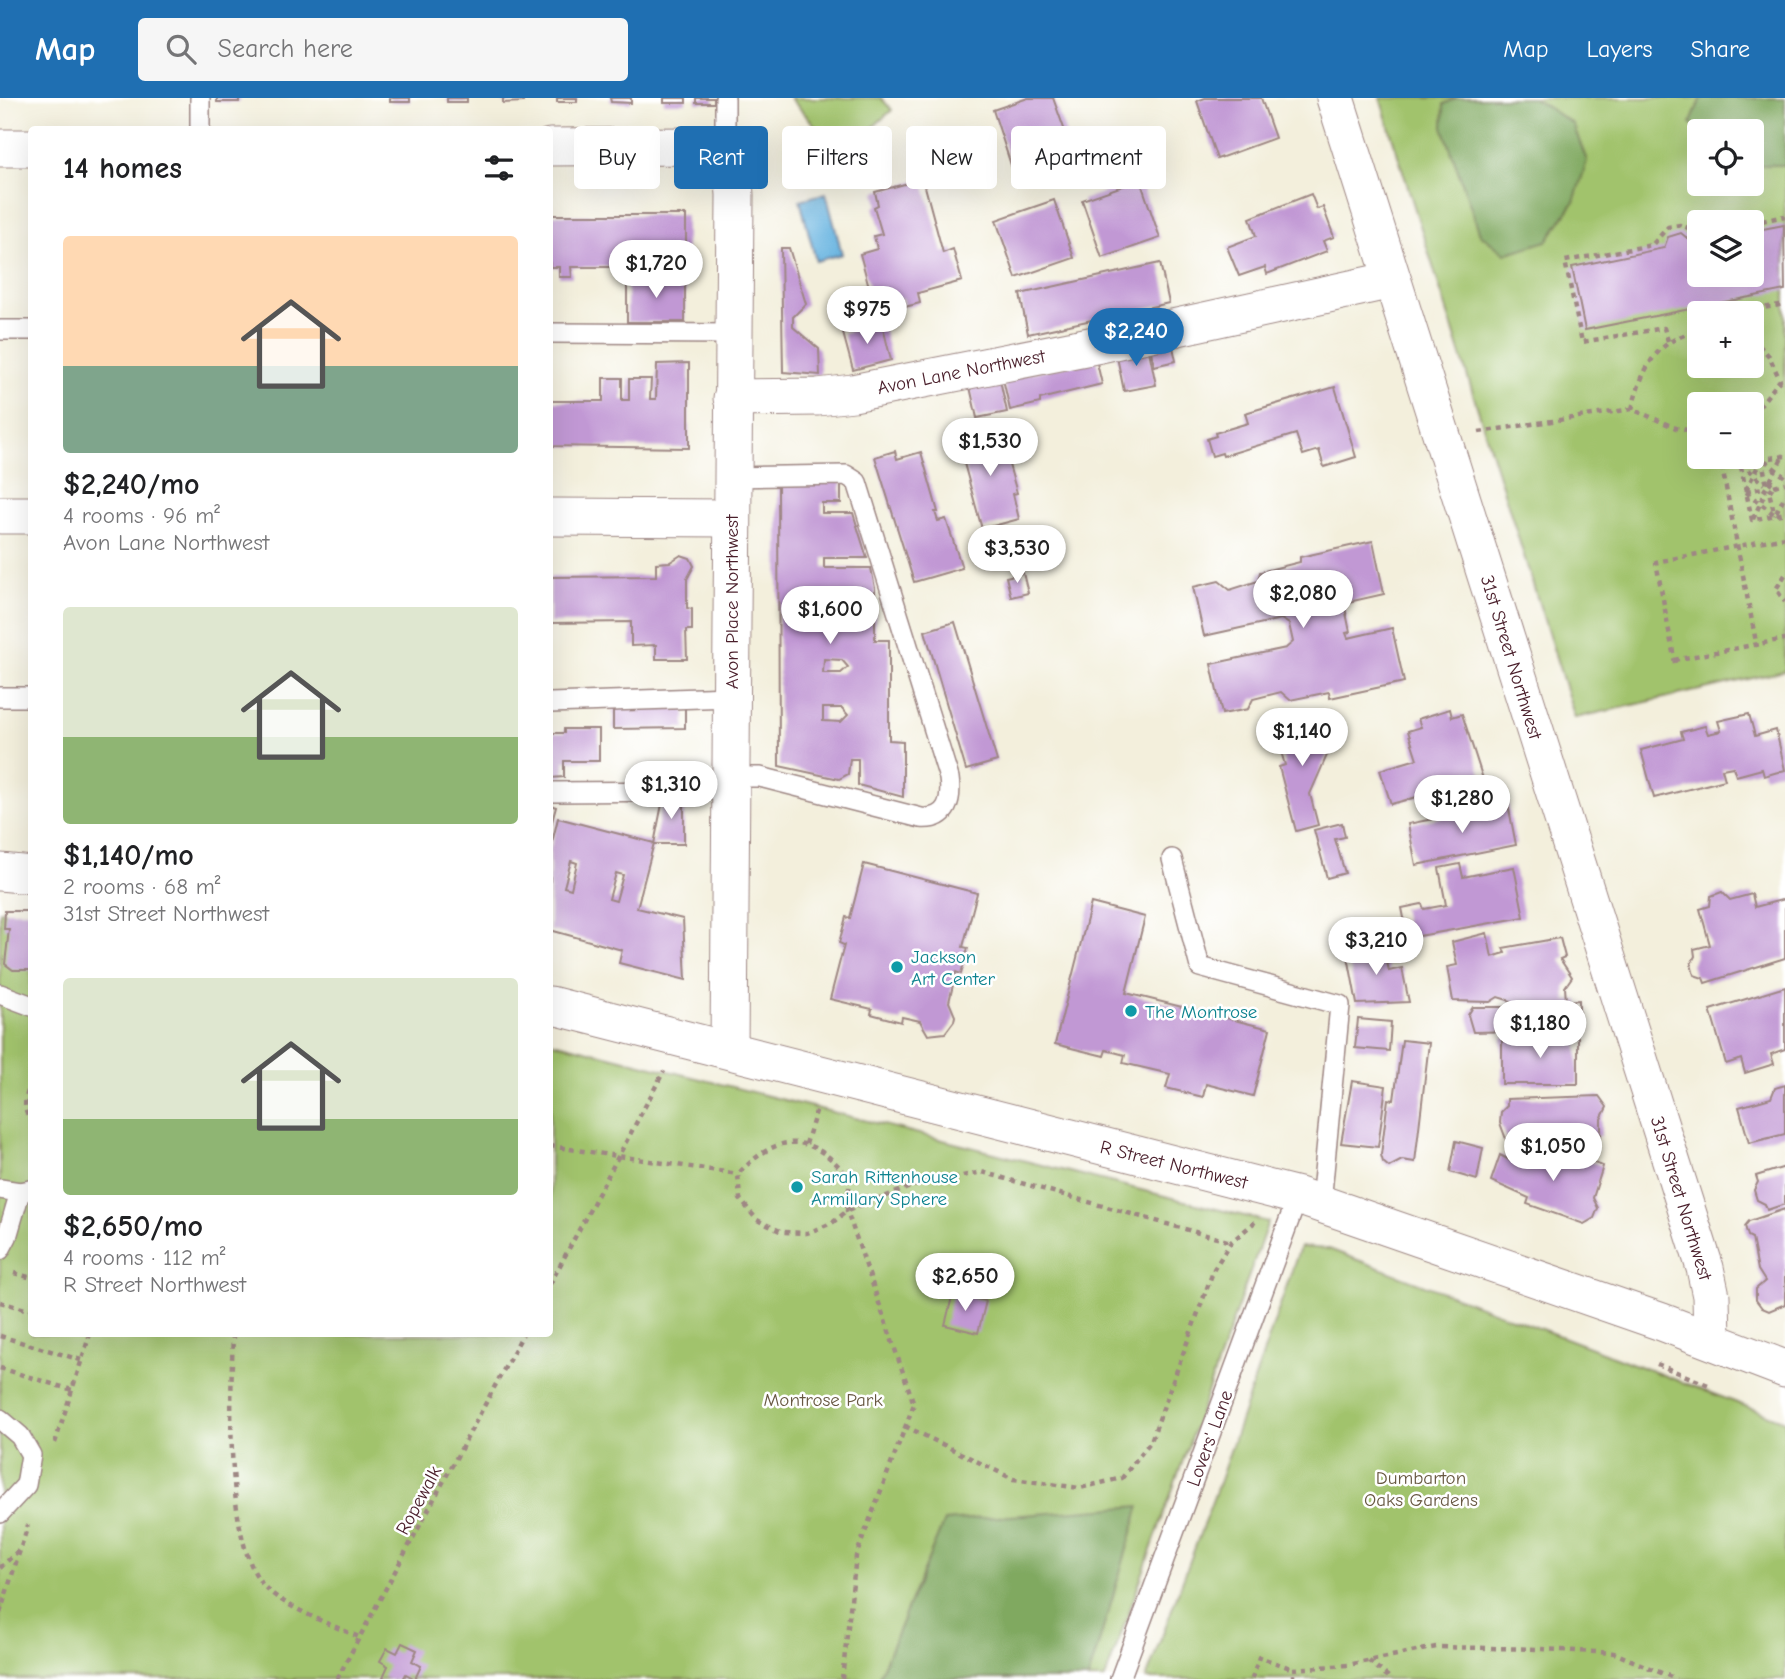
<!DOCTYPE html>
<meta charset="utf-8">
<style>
body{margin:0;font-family:"Comic Neue",sans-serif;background:#f6f6f6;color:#202124;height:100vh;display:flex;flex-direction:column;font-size:26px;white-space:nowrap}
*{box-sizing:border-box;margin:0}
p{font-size:23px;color:#757577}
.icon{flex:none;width:38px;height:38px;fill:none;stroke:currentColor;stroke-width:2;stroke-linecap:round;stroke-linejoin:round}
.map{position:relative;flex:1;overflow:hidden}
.drawer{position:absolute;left:28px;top:28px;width:525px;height:1211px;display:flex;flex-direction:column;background:#fff;border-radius:7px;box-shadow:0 7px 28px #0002}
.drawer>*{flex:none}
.banner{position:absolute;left:574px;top:28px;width:665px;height:63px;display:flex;gap:14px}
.buttons{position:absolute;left:1687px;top:21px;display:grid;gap:14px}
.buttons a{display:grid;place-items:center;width:77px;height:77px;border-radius:7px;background:#fff;box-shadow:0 7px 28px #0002;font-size:35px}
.price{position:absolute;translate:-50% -60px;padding:0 16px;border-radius:24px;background:#fff;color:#222;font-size:23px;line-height:46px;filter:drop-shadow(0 2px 4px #0008)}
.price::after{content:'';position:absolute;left:50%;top:42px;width:21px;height:16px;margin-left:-10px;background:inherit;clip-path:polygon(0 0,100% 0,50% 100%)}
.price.on{background:#1f6fb2;color:#fff}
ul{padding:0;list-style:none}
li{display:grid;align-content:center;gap:14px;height:371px;padding:0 35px}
li span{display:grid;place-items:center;height:217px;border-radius:7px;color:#555}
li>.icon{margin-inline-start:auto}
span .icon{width:126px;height:126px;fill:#fffc;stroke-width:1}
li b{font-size:30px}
h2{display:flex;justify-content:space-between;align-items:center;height:84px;padding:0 35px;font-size:30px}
.chip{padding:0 24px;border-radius:7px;background:#fff;box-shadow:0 7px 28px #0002;font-size:24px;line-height:63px}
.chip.on{background:#1f6fb2;color:#fff}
header{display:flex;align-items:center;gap:42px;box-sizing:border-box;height:98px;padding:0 35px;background:#1f6fb2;color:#fff}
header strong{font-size:33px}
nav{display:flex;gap:38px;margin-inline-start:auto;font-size:24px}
.search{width:490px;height:63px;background:#f6f6f6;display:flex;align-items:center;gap:18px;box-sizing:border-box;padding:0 24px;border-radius:7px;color:#757577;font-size:26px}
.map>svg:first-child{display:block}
.green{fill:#a1c36c;stroke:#76714c;stroke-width:2;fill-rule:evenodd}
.forest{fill:#80a960;stroke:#656446;stroke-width:2}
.water{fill:#67b4e0;stroke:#586a86;stroke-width:2}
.building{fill:#c198d4;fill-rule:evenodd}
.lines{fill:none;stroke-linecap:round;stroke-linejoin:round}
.lane-casing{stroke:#9e8784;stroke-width:22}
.street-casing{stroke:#9e8784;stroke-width:39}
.path{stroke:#9e8784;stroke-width:4.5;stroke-dasharray:5 5;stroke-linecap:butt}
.lane{stroke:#fff;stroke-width:19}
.street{stroke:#fff;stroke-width:37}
.culture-dot{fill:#0f9aa8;stroke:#fff;stroke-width:2.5}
.labels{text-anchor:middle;stroke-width:5;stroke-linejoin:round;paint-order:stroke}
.street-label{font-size:19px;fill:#4a1f2b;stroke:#fff}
.culture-label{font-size:19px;fill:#0d838f;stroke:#fff;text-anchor:start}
.park-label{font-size:19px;fill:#685842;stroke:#fff}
</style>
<header>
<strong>Map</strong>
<div class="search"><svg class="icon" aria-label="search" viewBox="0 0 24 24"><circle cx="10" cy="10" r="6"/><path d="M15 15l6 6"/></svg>Search here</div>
<nav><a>Map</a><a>Layers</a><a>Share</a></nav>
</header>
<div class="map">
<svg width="1785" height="1581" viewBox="0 0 1785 1581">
<rect width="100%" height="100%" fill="#fff"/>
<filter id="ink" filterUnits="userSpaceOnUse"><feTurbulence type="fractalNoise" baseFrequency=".0143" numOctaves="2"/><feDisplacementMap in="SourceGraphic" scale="14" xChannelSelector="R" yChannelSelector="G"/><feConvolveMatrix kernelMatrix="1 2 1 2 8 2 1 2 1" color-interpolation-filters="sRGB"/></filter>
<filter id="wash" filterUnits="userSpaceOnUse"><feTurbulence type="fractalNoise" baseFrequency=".00686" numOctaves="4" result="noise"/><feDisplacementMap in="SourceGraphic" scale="28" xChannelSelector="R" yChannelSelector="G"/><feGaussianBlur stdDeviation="1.57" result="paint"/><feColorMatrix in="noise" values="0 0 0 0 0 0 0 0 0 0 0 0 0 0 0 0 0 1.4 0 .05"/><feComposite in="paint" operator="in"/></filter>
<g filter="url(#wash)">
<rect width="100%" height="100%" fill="#f3efdc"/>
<g class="green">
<path d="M790 0H881L892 12 842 57Z"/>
<path d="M1380 0H1785V573L1575 620ZM1699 33H1752V86H1699ZM1699 124H1752V177H1699ZM1699 215H1752V268H1699ZM1699 306H1752V359H1699Z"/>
<path d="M0 813 31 818 32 1236H550V943L1268 1124 1105 1581H0Z"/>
<path d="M1300 1149 1329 1151 1785 1323V1581H1146L1220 1382Z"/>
</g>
<g class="forest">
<path d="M1457 0H1533L1573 26 1587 63 1574 104 1547 143 1505 156 1480 136 1443 29 1444 6Z"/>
<path d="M1701 0H1785V67H1752V33H1699V38L1691 25Z"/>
<path d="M1140 1408 1088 1581H878L944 1423Z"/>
</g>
<path class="water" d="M826 95 842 156 816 163 800 102Z"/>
<g id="blocks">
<g class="building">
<rect x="217" y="0" width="22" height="4"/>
<rect x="390" y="0" width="20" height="4"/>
<rect x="447" y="0" width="20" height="4"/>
<path d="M503 0H523V4L503 5Z"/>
<rect x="557" y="0" width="20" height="4"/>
<path d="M610 0H631V5L611 4Z"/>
<rect x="664" y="0" width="22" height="5"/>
<rect x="696" y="0" width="18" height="5"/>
<path d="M1028 0H1053L1071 50 1012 70 993 12Z"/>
<path d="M1205 0H1261L1275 40 1217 61 1197 3Z"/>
<path d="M923 81 943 155 953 151 962 183 918 195 920 205 905 209 903 200 874 207 860 156 877 151 874 138 882 136 874 109 878 107 875 94Z"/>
<path d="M1140 82 1160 140 1102 160 1082 102Z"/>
<path d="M1311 96 1317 111 1323 109 1334 139 1323 143 1327 153 1267 176 1265 169 1239 178 1227 149 1256 138 1250 120Z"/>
<path d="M1054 102 1074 160 1016 180 996 122Z"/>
<path d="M550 117H686V169H571L572 179H559V169H550Z"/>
<path d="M1784 127 1785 192 1585 232 1572 169 1664 150 1668 139 1681 135 1693 145 1699 143V177H1752V133Z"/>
<path d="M781 150H789L806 206 793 219V229L819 251 820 277 783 274Z"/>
<path d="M1160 165 1169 205 1028 236 1020 196Z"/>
<rect x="627" y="181" width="58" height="43"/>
<path d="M882 225 891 262 853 272 843 235Z"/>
<path d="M1172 244 1176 263 1154 268 1150 248Z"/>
<path d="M1148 248 1156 287 1124 293 1116 254Z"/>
<path d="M1096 261 1102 286 1040 301V305L1010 312 1003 281Z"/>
<path d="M689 265V350L550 348V303H603V280H622V302H629V281H651L650 301H656L657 266Z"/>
<path d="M1000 282 1007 314 977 320 970 289Z"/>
<path d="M1335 289 1356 359 1324 369 1319 352 1303 357 1296 336 1223 358 1222 355 1212 358 1207 341 1216 338 1215 335 1248 325 1245 315Z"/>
<path d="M998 328 1017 395 1013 396 1019 421 982 431 959 347 980 341 978 333Z"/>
<path d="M895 353 897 361 921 354 938 414H935L938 423 946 421 962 470 914 484 875 359Z"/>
<path d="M841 381V405H822V415H853L867 460H824V470H871L875 490V542H889V642L903 643V699L858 687V661H850L848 676 839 681 779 668 778 382ZM832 509 836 515 832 521H823V510ZM824 561 842 562 848 569 841 575H823ZM823 610H842L848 617 841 624 823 623Z"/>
<path d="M1373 443 1384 496 1344 505 1350 534 1346 535 1348 540 1392 530 1404 584 1330 600 1329 594 1290 602 1281 594 1253 601 1248 611 1222 616 1211 566 1286 550 1293 544 1289 526 1281 521 1204 538 1193 489 1219 483 1230 492 1258 483 1260 474 1300 464V459Z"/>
<path d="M681 457 690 460 694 468 687 481V510L692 511V532H686L687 561H656V547L631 548V524L550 525V479L656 478V465L670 464Z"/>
<path d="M1023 475 1028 495 1011 499 1006 479Z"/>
<path d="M955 524 997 663 966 672 925 533Z"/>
<path d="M685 605V630L613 631V606Z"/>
<path d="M1450 611 1452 619 1462 616 1483 681 1391 706 1380 672 1417 661 1408 633 1421 629 1418 621Z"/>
<path d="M1749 616 1755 638 1776 632 1785 672 1764 678 1762 671 1736 678 1733 669 1722 671 1725 682 1654 700 1641 652 1683 641 1681 634 1705 628 1708 636 1721 633 1718 623Z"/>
<path d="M1319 621 1328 655 1310 696 1318 727 1296 733 1279 669 1285 667 1275 633Z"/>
<path d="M564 631H599V663H564V679L550 680V635H564Z"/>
<path d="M664 696H684V746H654Z"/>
<path d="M1508 706 1516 747 1416 767 1408 726Z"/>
<path d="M550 707 556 709 550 731Z"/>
<path d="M558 720 654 745 637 810 683 821 686 882 619 865 622 852 550 832V753ZM571 763 577 765 571 791 564 789ZM616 775 623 777 616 803 609 801Z"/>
<path d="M1342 725 1345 739 1335 741 1345 775 1327 780 1314 732Z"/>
<path d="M864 766 977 795 963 849 968 850 961 876 956 874 949 904 955 918 954 923 945 935 928 937 920 923 902 919 901 924 871 916 872 911 830 901 844 847 839 845 846 819 850 820Z"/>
<path d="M1460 766 1463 779 1514 769 1524 819 1408 840 1402 810 1422 806 1424 811 1446 807 1439 770Z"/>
<path d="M1722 794 1730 802 1752 796 1755 809 1785 801V860L1705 885 1703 880 1694 877 1691 866 1695 858 1694 851 1710 847 1700 811 1710 808 1711 798Z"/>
<path d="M1091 805 1145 819 1126 895 1270 931 1253 998 1206 986 1203 999 1166 990 1170 976 1123 965 1125 957 1106 952 1104 958 1055 946Z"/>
<path d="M5 813H32V872H13L5 866 9 831H4Z"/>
<path d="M1487 835 1492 859 1505 855 1503 850 1560 840 1565 859 1560 861 1572 879 1565 889 1566 903 1579 902V919H1572V932L1473 934 1468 917 1473 909H1511V903L1498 899 1490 904 1453 903 1447 869 1457 867 1452 844Z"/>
<path d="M1383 845 1389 873 1402 870 1409 904 1357 906 1347 853Z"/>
<path d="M1785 889V951L1771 956 1774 966 1745 975 1741 961 1726 966 1710 912Z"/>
<path d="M1358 921 1391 924 1389 953 1355 950Z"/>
<rect x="1502" y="939" width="76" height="47"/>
<path d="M1402 942 1429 945 1415 1064 1402 1062 1389 1069 1383 1064 1381 1057 1388 1001 1394 1002Z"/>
<path d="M1352 983 1386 988 1378 1049 1341 1045Z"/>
<path d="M1785 987V1036L1749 1045 1739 1009 1771 1000 1775 990Z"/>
<path d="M1599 998 1607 1009 1601 1021V1038L1506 1041 1500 1025 1501 1014 1507 1008V1001Z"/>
<path d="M1456 1043 1483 1050 1477 1082 1450 1074Z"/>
<path d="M1547 1048 1603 1068 1593 1100 1598 1110 1594 1120 1584 1126 1527 1106 1529 1100 1491 1083 1500 1057 1511 1063 1515 1052 1541 1064Z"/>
<path d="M1785 1069V1106L1767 1112 1765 1106 1757 1102 1754 1092 1758 1084 1756 1078Z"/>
<path d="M1785 1111V1206L1769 1213 1762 1210 1756 1202V1191L1765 1183 1758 1172 1752 1140 1748 1138 1745 1128 1749 1123Z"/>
<path d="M953 1195 986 1203 978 1235 945 1227Z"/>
<path d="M402 1545 417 1552 412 1563 421 1568 415 1581 406 1576 403 1581H387L383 1579 388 1568 380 1563 387 1550 397 1555Z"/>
</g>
</g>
</g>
<g filter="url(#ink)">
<use href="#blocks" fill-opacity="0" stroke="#9e8784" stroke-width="2"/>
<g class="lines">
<defs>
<g id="lane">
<path d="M725 0V58"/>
<path d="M200 32V0"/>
<path d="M0 232H32"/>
<path d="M550 235 734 236"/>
<path d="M731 379 846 377 857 384 949 680C952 702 948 722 921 720L760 679H732"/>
<path d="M0 599H32"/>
<path d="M550 605 731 599"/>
<path d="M550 694 701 693 731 688"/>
<path d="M1172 761 1200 869 1340 907 1321 1105"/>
<path d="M0 896 32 908"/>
<path d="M0 1091 20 1094 30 1092"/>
<path d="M0 1152 7 1139 20 1094"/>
<path d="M0 1321 20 1338 31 1357 26 1387 0 1415"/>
<path d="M1120 1581 1298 1098"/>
</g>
<g id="street">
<path d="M1335 0 1705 1170 1711 1198 1712 1242"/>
<path d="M550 49 691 48C727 53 733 62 735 97L729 952"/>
<path d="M0 50H32"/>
<path d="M732 300 818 299 853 295 1100 246 1392 182"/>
<path d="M0 417H32"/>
<path d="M550 419 731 420"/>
<path d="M0 774 32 777"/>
<path d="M550 907 1298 1098 1662 1224 1785 1271"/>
</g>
</defs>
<use href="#lane" class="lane-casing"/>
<use href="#street" class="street-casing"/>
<g class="path">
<path d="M1752 125 1785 118"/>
<path d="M1736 215 1785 206"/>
<path d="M1752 240 1769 258 1780 282 1752 317"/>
<path d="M1668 243 1664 230 1582 244 1565 163 1652 147 1668 129 1680 127 1699 134"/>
<path d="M1632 311C1642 271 1656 241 1699 233"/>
<path d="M1479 334 1632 311 1676 330 1699 334"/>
<path d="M1785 358 1740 364 1752 422 1785 415"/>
<path d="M1720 359 1757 549"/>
<path d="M1762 361 1766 383 1763 390 1769 394 1775 417"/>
<path d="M1741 365 1764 386"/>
<path d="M1768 383 1774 387 1769 394"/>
<path d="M1770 383 1784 356"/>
<path d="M1774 388 1785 385"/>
<path d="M1746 392 1762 360 1785 379"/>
<path d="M1746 393 1763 390"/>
<path d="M1746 394 1775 417 1785 397"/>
<path d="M1753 421 1766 393"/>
<path d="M1785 477 1776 491 1785 504"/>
<path d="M1674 562 1785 541"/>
<path d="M1675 565 1656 464 1785 439"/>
<path d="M32 984C25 998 21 1011 32 1024"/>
<path d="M806 1046 817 1010"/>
<path d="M550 1048 738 1076"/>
<path d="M14 1175 32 1180"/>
<path d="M550 1186 664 973"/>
<path d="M0 1204 32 1213"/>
<path d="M233 1236C231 1292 223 1453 268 1492 287 1510 334 1528 359 1539"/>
<path d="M0 1238 81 1262"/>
<path d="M1657 1266 1708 1287"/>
<path d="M0 1270 72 1292"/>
<path d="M905 1328 1013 1381 1080 1390 1122 1380 1151 1343 1214 1171 1231 1144 1255 1124"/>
<path d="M55 1345 90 1236"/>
<path d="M0 1470 20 1451"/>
<path d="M0 1515 28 1427"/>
<path d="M1369 1563 1391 1581"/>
<path d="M337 1581 523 1236"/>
<path d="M842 1581 856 1458 914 1306 847 1113 850 1081C812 1034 779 1033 738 1076L740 1101 757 1122 782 1134 807 1135 832 1125 847 1113 913 1088 982 1074 1231 1144"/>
<path d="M1252 1581 1259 1559 1293 1571"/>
<path d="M1293 1581V1571L1348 1567 1436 1549 1541 1551 1614 1555 1676 1581"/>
</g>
<use href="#lane" class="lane"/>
<use href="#street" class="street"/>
</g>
</g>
<g class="culture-dot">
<circle cx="897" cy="869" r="7"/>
<circle cx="1131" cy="913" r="7"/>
<circle cx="797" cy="1089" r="7"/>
</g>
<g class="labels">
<g class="street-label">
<text transform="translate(961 273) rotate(-11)" y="7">Avon Lane Northwest</text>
<text transform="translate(731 504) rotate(-90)" y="7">Avon Place Northwest</text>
<text transform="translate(1512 559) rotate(73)" y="7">31st Street Northwest</text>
<text transform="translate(1174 1066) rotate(14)" y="7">R Street Northwest</text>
<text transform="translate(1682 1100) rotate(73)" y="7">31st Street Northwest</text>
<text transform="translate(1209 1340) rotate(-70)" y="7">Lovers' Lane</text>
<text transform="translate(418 1402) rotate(-62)" y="7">Ropewalk</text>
</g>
<g class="culture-label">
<text x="911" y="865">Jackson<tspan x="911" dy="22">Art Center</tspan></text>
<text x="1145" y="920">The Montrose</text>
<text x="811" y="1085">Sarah Rittenhouse<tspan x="811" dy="22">Armillary Sphere</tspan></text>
</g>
<g class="park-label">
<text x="823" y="1308">Montrose Park</text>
<text x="1421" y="1386">Dumbarton<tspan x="1421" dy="22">Oaks Gardens</tspan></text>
</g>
</g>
</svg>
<div class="buttons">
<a><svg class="icon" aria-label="locate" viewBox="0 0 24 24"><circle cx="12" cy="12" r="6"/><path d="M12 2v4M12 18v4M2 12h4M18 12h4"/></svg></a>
<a><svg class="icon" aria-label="layers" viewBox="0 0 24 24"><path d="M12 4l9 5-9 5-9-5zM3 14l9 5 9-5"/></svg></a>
<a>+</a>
<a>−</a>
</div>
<b class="price" style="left:656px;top:202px">$1,720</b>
<b class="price" style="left:867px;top:248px">$975</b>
<b class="price on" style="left:1136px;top:270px">$2,240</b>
<b class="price" style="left:990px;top:380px">$1,530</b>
<b class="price" style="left:1017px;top:487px">$3,530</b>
<b class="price" style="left:1303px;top:532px">$2,080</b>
<b class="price" style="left:830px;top:548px">$1,600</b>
<b class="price" style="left:1302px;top:670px">$1,140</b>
<b class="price" style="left:671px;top:723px">$1,310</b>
<b class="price" style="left:1462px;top:737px">$1,280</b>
<b class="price" style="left:1376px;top:879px">$3,210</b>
<b class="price" style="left:1540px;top:962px">$1,180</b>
<b class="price" style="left:1553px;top:1085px">$1,050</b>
<b class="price" style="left:965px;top:1215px">$2,650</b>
<div class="banner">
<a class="chip">Buy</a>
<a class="chip on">Rent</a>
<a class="chip">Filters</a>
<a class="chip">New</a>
<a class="chip">Apartment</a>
</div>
<section class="drawer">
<h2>14 homes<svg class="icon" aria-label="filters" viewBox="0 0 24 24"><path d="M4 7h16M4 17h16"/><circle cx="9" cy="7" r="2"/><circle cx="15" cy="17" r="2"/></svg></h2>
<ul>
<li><span style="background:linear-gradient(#ffd9b3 60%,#7fa58c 0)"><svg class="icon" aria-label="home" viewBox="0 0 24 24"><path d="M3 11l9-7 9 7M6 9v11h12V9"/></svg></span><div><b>$2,240/mo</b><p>4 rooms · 96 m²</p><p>Avon Lane Northwest</p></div></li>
<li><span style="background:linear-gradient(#dfe7d0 60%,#8fb573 0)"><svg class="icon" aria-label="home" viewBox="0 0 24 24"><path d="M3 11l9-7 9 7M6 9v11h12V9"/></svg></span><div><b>$1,140/mo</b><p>2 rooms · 68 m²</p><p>31st Street Northwest</p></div></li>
<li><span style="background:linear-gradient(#dfe7d0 65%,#8fb573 0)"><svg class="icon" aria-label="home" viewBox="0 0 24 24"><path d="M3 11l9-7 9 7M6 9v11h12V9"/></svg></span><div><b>$2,650/mo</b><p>4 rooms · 112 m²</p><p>R Street Northwest</p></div></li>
</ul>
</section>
</div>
